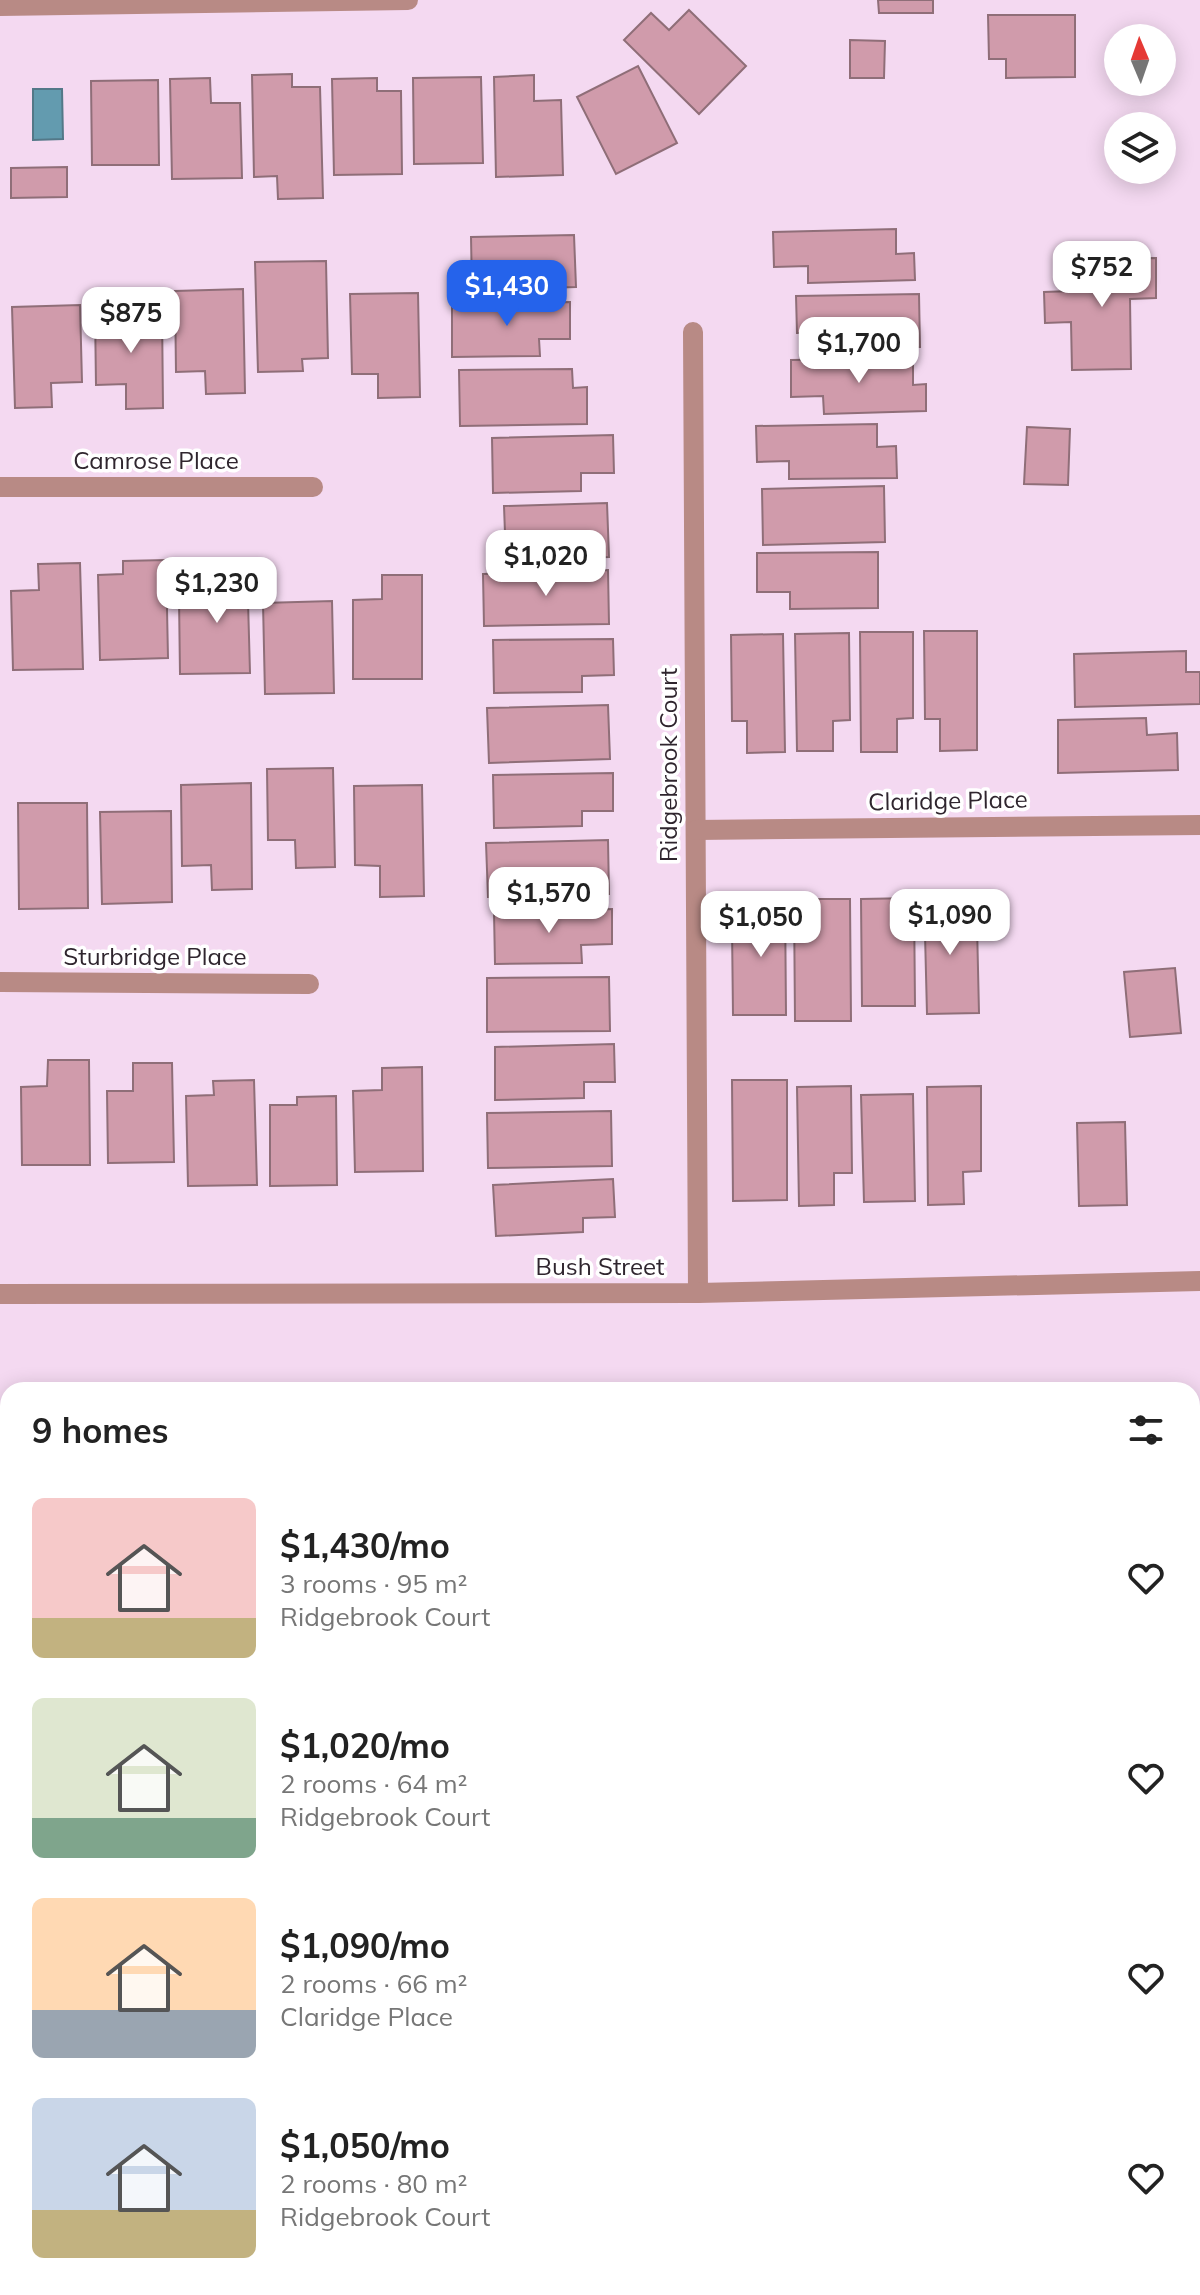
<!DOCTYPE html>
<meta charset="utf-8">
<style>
body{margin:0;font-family:Mulish,sans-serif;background:#f2f2f2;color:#222;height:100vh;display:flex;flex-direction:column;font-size:30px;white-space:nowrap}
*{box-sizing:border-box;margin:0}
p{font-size:26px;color:#767676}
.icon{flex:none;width:44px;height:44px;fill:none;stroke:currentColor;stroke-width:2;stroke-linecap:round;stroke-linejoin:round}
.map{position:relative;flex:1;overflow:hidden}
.panel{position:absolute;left:0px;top:1382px;width:1200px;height:914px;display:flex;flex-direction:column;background:#fff;border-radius:24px 24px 0 0;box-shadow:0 4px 20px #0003}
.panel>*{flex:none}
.needle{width:52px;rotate:358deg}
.tools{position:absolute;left:1104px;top:24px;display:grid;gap:16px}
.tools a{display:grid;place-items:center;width:72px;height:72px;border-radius:50%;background:#fff;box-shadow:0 4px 20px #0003;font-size:40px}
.price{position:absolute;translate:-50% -68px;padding:0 18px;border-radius:16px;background:#fff;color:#222;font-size:26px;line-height:52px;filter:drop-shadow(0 2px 4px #0008)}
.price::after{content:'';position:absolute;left:50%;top:48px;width:24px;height:18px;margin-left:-12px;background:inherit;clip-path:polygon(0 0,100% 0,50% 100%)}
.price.current{background:#2563eb;color:#fff}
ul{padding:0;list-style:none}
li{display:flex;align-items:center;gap:24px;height:200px;padding:0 32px}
li span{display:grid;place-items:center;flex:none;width:224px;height:160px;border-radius:12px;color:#555}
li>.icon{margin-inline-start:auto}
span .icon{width:96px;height:96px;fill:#fffc;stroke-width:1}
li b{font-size:34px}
h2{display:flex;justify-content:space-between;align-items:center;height:96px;padding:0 32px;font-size:34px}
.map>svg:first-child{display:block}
.green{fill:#b6dec6}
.water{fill:#639baf;stroke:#537888;stroke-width:2}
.building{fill:#d09bab;stroke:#8f6e78;stroke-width:2}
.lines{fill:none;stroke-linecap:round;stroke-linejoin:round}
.street{stroke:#b88a85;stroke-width:20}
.labels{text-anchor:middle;stroke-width:7;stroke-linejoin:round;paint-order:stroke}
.street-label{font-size:24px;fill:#2f252e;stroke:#fff}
</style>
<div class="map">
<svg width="1200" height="2295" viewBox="0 0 1200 2295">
<rect width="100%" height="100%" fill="#f4d9f1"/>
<g class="green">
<path d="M1200 1546V1719L1192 1667V1550Z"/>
<path d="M1200 2135V2295H1121L1127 2288H1192V2212L1199 2197Z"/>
</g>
<g class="water">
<path d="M33 89H62L63 139 33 140Z"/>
<path d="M8 1409V2286H0V1410Z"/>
</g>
<g class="building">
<path d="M878 0H933V13H879Z"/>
<path d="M689 10 746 66 699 114 624 40 651 13 669 30Z"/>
<path d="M988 15H1075V77L1006 78V59H989Z"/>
<path d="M850 40 885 41 884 78H850Z"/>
<path d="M638 66 677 143 616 174 577 97Z"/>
<path d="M292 74V87H320L323 198 278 199 277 176 254 177 252 75Z"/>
<path d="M534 75V101L561 100 563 175 496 177 494 77Z"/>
<path d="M481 77 483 163 414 164 413 78Z"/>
<path d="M210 78 211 103H240L242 178 172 179 170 79Z"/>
<path d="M377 78V91H401L402 174 334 175 332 79Z"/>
<path d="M158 80 159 165H92L91 81Z"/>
<path d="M67 167V197L11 198V168Z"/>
<path d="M896 229V254L914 253 915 280 808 283V266L774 267 773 232Z"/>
<path d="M574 235 576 287 472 290 471 237Z"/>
<path d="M1156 258V298L1130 299 1131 369 1072 370 1071 322 1045 323 1044 292 1072 291 1071 259Z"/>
<path d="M326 261 328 358 302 359 303 371 258 372 255 262Z"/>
<path d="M243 289 245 393 206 394 205 371 176 372 175 291Z"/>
<path d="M418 293 420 397 378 398V374H352L350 294Z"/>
<path d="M919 294 920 347 828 348V333H797L796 296Z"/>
<path d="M570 302V339H539L540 356 452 357V304Z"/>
<path d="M80 305 82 382 51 383 52 407 15 408 12 307Z"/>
<path d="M162 310 163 408 126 409V384L96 385 95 311Z"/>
<path d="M913 358V385L926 384V411L824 414 823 396 791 397V360Z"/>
<path d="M572 369 573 388 587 387V424L460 426 459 370Z"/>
<path d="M877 424V447L896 446 897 478 789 479V461L757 462 756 426Z"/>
<path d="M1027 427 1070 429 1068 485 1024 484Z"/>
<path d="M613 435 614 473H581V491L493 493 492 438Z"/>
<path d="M884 486 885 542 763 545 762 489Z"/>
<path d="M607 503 609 557 506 560 504 506Z"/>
<path d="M878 552V608L790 609V592H757V553Z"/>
<path d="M166 560 168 658 100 660 98 575 123 574V561Z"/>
<path d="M80 563 83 669 13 670 11 591 39 590 38 564Z"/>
<path d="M247 565 250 673 180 674 179 597H209L208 567Z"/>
<path d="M608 570 609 624 484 626 483 574Z"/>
<path d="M382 575H422V679H353V600L382 599Z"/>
<path d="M332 601 334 693 265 694 263 603Z"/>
<path d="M924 631H977V750L940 751V719H925Z"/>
<path d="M860 632H913V718L897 719V752H861Z"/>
<path d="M849 633 850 720 833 721V751H797L795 634Z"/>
<path d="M783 634 785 752 747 753V721H732L731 635Z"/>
<path d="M613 639 614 675 582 676V692L494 693 493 640Z"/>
<path d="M1186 651V672H1200V704L1075 707 1074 654Z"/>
<path d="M608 705 610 759 489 763 487 708Z"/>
<path d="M1146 718 1147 735 1177 733 1178 770 1058 773V720Z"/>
<path d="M333 768 335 867 296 868 295 840H268L267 769Z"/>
<path d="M613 773V811H582V826L494 828 493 775Z"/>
<path d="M251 783 252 889 212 890 211 865 182 866 181 785Z"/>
<path d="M422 785 424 896 380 897V866L355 865 354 786Z"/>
<path d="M18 803H87L88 908 19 909Z"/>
<path d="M171 811 172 902 102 904 100 812Z"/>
<path d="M608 840 609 894 488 897 486 843Z"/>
<path d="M961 892 962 926 977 925 979 1013 927 1014 924 894Z"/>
<path d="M748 896H785L786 1015H733L732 927H748Z"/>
<path d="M914 898 915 1006H862L861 899Z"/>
<path d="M794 899H850L851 1021H795Z"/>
<path d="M612 909V944L581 945 582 963 495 964 494 912Z"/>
<path d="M1175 968 1181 1033 1130 1037 1124 972Z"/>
<path d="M609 977 610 1031 487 1032V978Z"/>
<path d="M614 1044 615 1082H584V1098L495 1100V1047Z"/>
<path d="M48 1060H89L90 1165H22L21 1087 47 1086Z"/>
<path d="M133 1063H172L174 1162 108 1163 107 1091H133Z"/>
<path d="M422 1067 423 1171 355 1172 353 1091 382 1090V1068Z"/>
<path d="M254 1080 257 1185 188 1186 186 1096 214 1095 213 1081Z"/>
<path d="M732 1080H787V1200L733 1201Z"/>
<path d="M851 1086 852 1173H834V1205L799 1206 797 1087Z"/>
<path d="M981 1086V1171L963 1172 964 1204 928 1205 927 1087Z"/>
<path d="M913 1094 915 1201 864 1202 861 1095Z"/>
<path d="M336 1096 337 1185 270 1186V1105H297V1097Z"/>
<path d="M611 1111 612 1166 488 1168 487 1113Z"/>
<path d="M1125 1122 1127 1205 1079 1206 1077 1123Z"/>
<path d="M613 1179 615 1217 583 1218V1232L496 1236 493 1185Z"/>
</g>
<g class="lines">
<g class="street">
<path d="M0 6 408 0"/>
<path d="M693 332 698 1293"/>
<path d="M0 487H313"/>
<path d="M696 830 1200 825"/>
<path d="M0 982 309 984"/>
<path d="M0 1294 698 1293 1200 1281"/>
</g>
</g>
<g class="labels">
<g class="street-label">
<text x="156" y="469">Camrose Place</text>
<text transform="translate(669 765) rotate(-90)" y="8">Ridgebrook Court</text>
<text transform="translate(948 801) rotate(-1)" y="8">Claridge Place</text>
<text x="155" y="965">Sturbridge Place</text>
<text x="600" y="1275">Bush Street</text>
</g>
</g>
</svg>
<div class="tools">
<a><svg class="needle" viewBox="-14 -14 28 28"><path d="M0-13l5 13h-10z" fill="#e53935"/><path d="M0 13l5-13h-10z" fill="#767676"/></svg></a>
<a><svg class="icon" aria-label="layers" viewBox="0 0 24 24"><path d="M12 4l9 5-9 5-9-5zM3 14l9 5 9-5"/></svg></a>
</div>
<b class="price" style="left:1102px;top:309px">$752</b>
<b class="price current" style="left:507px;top:328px">$1,430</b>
<b class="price" style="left:131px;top:355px">$875</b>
<b class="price" style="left:859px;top:385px">$1,700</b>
<b class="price" style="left:546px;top:598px">$1,020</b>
<b class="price" style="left:217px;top:625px">$1,230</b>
<b class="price" style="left:549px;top:935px">$1,570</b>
<b class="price" style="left:950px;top:957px">$1,090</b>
<b class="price" style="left:761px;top:959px">$1,050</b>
<section class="panel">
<h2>9 homes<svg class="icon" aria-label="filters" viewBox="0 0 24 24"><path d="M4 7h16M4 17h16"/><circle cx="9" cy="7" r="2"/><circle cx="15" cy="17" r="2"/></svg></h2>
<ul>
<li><span style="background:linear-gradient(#f6c9c9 75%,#c2b280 0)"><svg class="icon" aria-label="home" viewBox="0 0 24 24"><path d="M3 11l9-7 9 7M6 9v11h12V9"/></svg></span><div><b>$1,430/mo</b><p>3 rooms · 95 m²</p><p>Ridgebrook Court</p></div><svg class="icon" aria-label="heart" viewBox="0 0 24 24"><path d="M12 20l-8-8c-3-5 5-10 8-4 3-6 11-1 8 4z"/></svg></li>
<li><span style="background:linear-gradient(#dfe7d0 75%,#7fa58c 0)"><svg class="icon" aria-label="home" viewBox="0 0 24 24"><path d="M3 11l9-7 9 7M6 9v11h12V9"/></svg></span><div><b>$1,020/mo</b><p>2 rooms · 64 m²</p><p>Ridgebrook Court</p></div><svg class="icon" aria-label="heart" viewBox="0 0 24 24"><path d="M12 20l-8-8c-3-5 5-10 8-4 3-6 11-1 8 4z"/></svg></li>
<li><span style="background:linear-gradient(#ffd9b3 70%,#9aa5b1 0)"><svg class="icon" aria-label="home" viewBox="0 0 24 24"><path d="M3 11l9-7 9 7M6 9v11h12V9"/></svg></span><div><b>$1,090/mo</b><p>2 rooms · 66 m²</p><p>Claridge Place</p></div><svg class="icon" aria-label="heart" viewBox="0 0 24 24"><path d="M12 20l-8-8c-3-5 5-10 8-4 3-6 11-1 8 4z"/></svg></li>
<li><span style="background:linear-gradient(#c9d6e8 70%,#c2b280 0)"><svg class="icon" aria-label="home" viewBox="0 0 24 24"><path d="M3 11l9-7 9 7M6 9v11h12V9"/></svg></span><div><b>$1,050/mo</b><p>2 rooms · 80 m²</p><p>Ridgebrook Court</p></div><svg class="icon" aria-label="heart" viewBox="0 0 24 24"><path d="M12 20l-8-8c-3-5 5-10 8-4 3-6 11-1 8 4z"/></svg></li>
</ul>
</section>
</div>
